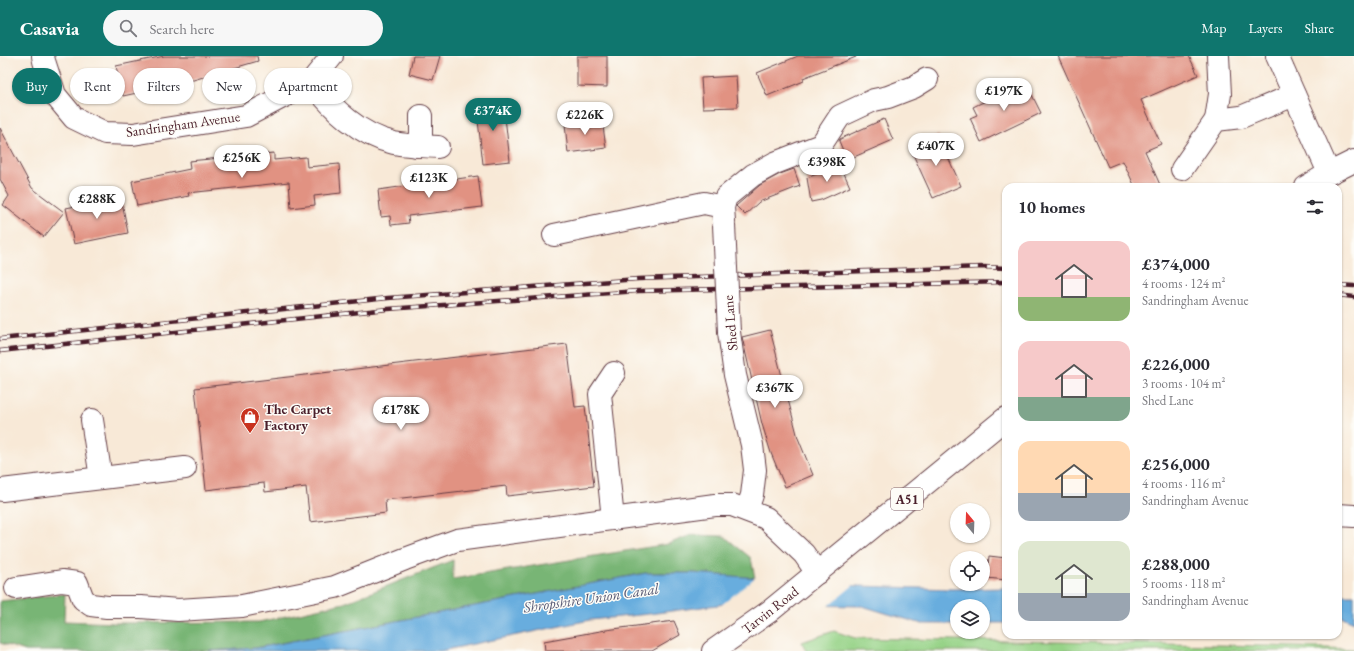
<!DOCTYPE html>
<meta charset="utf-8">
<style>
body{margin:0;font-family:"EB Garamond",serif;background:#f7f7f7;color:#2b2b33;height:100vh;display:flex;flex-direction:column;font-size:15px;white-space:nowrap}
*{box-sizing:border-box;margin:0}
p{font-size:13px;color:#7c7c81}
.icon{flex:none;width:22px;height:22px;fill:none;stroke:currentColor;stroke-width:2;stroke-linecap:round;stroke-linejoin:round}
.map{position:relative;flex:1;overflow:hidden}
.sheet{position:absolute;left:1002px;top:127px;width:340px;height:456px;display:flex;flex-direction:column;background:#fff;border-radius:12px;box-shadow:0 1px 3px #0004}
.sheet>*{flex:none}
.hud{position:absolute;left:12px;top:12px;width:380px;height:36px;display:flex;gap:8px}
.needle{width:26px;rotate:341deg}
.buttons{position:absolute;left:950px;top:447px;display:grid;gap:8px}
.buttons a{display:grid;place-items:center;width:40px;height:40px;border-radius:50%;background:#fff;box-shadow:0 1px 3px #0004;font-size:20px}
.price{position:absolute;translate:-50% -34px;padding:0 9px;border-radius:14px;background:#fff;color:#222;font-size:13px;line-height:26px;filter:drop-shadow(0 1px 2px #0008)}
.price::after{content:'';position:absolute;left:50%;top:24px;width:12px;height:9px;margin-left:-6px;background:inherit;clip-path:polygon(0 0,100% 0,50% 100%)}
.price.current{background:#0f766e;color:#fff}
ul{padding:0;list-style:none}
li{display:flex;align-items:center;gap:12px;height:100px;padding:0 16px}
li span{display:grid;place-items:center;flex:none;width:112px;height:80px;border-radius:12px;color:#555}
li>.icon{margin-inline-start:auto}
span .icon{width:48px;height:48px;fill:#fffc;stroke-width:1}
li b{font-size:17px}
h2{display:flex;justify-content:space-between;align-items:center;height:48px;padding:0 16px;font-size:17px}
.tag{padding:0 14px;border-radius:18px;background:#fff;box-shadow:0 1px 3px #0004;font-size:14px;line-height:36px}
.tag.current{background:#0f766e;color:#fff}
header{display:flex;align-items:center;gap:24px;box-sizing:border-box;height:56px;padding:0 20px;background:#0f766e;color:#fff}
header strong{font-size:19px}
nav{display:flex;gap:22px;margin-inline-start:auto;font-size:14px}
.search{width:280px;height:36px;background:#f7f7f7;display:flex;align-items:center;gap:10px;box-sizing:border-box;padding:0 14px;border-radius:22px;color:#7c7c81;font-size:15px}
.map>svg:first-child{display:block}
.green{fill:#96d387;stroke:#707959}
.forest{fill:#78b574;stroke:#616a50}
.water{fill:#68adde;stroke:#596684}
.pier{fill:#f8e9d7}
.building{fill:#e19282}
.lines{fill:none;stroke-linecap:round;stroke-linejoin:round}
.minor-casing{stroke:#643d45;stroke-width:24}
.highway-casing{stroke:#643d45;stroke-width:24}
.minor{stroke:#fff;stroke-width:22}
.highway{stroke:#fff;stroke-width:22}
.rail-casing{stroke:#4a1f2b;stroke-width:4.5}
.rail{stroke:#fdfcf7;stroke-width:3;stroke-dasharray:9;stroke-linecap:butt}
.minor-bridge-casing{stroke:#643d45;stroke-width:24;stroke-linecap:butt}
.minor-bridge{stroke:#fff;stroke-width:22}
.labels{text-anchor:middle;stroke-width:3;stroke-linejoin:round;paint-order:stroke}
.shield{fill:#fdfcf7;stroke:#806168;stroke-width:1}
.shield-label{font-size:13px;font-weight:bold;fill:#4a1f2b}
.street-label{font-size:14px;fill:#4a1f2b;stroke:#fdfcf7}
.poi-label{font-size:14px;font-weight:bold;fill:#4a1f2b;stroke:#fdfcf7;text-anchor:start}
.water-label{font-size:15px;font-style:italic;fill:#565873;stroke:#fdfcf7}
</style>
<header>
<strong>Casavia</strong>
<div class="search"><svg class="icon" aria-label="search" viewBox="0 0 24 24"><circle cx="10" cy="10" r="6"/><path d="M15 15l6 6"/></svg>Search here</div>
<nav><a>Map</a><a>Layers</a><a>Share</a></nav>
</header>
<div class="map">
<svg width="1354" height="595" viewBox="0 0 1354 595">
<rect width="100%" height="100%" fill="#fdfcf7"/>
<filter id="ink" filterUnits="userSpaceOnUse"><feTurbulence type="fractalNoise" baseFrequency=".025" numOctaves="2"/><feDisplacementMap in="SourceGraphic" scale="8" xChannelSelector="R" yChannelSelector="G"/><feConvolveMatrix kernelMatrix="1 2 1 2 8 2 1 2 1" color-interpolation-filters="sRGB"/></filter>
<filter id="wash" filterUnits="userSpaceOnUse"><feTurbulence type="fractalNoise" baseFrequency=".012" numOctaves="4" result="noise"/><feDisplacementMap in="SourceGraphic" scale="16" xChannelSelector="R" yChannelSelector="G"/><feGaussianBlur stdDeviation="0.9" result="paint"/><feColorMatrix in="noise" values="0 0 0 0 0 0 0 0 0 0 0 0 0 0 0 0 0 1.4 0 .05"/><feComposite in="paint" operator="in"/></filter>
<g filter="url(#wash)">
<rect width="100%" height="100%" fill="#f8e9d7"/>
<path class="green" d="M834 575 855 582 1269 590 1354 593V595H806L802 586Z"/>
<path class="forest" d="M691 479 724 480 751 502 755 522 694 517H646L256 592 209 595H26L0 587V545L65 538 64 565 115 567 259 566 344 547 453 504V523L668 488Z"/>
<g class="water">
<path d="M646 517H694L860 530 951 533 1006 532V567H983V550H957V568H922L862 550 725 548 649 558 590 564 440 595H209L256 592Z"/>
<path d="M1338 539H1354V566L1338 559Z"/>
</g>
<path class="pier" d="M757 520 856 527 827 551H719Z"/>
<g id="blocks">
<g class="building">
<path d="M164 0H257L258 5 183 27 123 40 116 10Z"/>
<path d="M413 0H440L433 24 409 18Z"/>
<path d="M577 0H607V31L577 30Z"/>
<path d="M798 0H856V1L803 22 804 25 767 40 757 17Z"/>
<path d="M1058 0H1189L1198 19 1141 44 1161 88 1145 95 1161 131H1135L1123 105 1108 111Z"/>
<path d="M736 20 738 51 703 52 701 22Z"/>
<path d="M1020 28 1024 37 1030 35 1041 57 981 86 970 62 977 59 973 51Z"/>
<path d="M503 44 510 105 483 108 476 47Z"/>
<path d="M602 63 606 92 568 97 565 68Z"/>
<path d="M884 63 893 84 847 104 839 85 840 83Z"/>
<path d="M0 72 32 132 64 156 44 181 3 149 9 140 0 123Z"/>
<path d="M938 79 961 130 933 142 910 92Z"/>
<path d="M274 97V104L306 101 307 111 339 108 341 137 314 140 315 149 291 152 289 126 188 137 189 140 137 150 132 125 190 113 189 105Z"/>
<path d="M840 108 850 131 821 144 811 146 807 122Z"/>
<path d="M794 113 800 130 759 146 745 159 736 150 760 129 780 118Z"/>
<path d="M478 120 482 151 408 160 409 167 391 169 390 160 381 161 378 134Z"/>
<path d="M121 141 128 177 74 188 66 152Z"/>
<path d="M770 274 798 382 813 419 785 431 771 397 762 368 742 281Z"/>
<path d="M567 288 575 351 585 350 594 430 507 440 506 430 385 444 386 457 310 466 306 431 265 436 264 427 206 434 195 332Z"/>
<path d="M989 500 1006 502V524L987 522Z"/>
<path d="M674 565 680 579 652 595H545L544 585 606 574Z"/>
</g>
</g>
</g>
<g filter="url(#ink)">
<use href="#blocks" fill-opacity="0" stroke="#643d45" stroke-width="1"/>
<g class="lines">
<defs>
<g id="minor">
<path d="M43 0 44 5 55 39 74 62 105 77 133 78 246 60 311 26"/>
<path d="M332 0 311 26C333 53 359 79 394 87 409 90 423 90 438 91"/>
<path d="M1277 0 1329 117"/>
<path d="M1216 64 1220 38 1218 0"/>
<path d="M417 90 421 79V60"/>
<path d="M1182 113 1216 64 1241 61 1294 39"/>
<path d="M723 151 726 141 753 119 775 107 821 89 840 60 874 44 888 41 914 31 927 23"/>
<path d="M554 179 704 147 723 151 724 165"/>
<path d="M729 276 735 319 752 389 755 414 752 439 747 454"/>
<path d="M92 364 101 422"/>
<path d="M2 434 185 412"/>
<path d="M1338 459 1354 460"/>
<path d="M613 463 600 338 614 317"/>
<path d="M16 532 62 525 77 527 83 543 91 549 107 551H141L178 554 242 550 335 531 405 503 457 484 715 449H732L766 462 804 498 817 517"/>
</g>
<g id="highway">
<path d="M1306 131 1326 119 1354 105"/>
<path d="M713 595 770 555 1006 362"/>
</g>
</defs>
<use href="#minor" class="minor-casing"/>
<use href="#highway" class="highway-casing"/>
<use href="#minor" class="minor"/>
<use href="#highway" class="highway"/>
<defs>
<g id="rail">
<path d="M1338 229 1354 230"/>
<path d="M1338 239 1354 241"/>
<path d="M0 283 388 242 638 223 983 211 1006 212"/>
<path d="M0 295 388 253 638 235 1006 226"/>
</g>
</defs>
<use href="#rail" class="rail-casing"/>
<use href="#rail" class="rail"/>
<defs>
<path id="minor-bridge" d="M724 169 729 276"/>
</defs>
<use href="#minor-bridge" class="minor-bridge-casing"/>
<use href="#minor-bridge" class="minor-bridge"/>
</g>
</g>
<defs>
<symbol id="shop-pin" viewBox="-11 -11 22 30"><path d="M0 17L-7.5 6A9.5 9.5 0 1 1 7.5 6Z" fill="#c8321e" stroke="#fdfcf7"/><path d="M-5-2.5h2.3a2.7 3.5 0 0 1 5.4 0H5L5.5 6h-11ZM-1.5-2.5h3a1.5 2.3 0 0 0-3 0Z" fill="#fff"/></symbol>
</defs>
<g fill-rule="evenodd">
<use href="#shop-pin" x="239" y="350" width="22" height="30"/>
</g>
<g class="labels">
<rect class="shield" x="891" y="432" width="32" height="22" rx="3"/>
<g class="shield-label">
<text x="907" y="448">A51</text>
</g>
<g class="street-label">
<text transform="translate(183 68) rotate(-8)" y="5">Sandringham Avenue</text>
<text transform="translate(730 267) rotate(-95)" y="5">Shed Lane</text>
<text transform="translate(770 554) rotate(-38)" y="5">Tarvin Road</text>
</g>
<g class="poi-label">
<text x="264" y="358">The Carpet<tspan x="264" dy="16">Factory</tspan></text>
</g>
<g class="water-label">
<text transform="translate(591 542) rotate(-8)" y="5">Shropshire Union Canal</text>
</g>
</g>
</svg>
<div class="buttons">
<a><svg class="needle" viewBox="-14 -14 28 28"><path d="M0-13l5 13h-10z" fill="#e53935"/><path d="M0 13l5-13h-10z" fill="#7c7c81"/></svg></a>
<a><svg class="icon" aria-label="locate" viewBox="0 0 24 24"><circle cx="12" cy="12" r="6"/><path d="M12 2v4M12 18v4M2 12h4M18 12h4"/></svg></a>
<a><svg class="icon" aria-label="layers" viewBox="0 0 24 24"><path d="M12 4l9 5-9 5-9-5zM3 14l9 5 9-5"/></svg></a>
</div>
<b class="price" style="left:1004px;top:56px">£197K</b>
<b class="price current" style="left:493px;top:76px">£374K</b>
<b class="price" style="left:585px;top:80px">£226K</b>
<b class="price" style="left:936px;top:111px">£407K</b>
<b class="price" style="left:242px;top:123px">£256K</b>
<b class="price" style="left:827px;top:127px">£398K</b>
<b class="price" style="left:429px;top:143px">£123K</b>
<b class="price" style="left:97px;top:164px">£288K</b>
<b class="price" style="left:775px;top:353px">£367K</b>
<b class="price" style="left:401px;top:375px">£178K</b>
<div class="hud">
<a class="tag current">Buy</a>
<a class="tag">Rent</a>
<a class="tag">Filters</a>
<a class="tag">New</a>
<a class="tag">Apartment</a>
</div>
<section class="sheet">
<h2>10 homes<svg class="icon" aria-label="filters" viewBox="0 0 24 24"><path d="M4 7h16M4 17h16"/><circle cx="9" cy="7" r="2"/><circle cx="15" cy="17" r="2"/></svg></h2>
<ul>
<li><span style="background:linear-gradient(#f6c9c9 70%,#8fb573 0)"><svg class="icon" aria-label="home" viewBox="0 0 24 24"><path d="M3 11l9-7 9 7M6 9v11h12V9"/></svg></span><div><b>£374,000</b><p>4 rooms · 124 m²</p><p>Sandringham Avenue</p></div></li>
<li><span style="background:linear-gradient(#f6c9c9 70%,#7fa58c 0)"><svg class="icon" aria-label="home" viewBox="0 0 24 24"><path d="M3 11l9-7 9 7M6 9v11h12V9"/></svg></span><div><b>£226,000</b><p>3 rooms · 104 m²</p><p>Shed Lane</p></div></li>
<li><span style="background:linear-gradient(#ffd9b3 65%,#9aa5b1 0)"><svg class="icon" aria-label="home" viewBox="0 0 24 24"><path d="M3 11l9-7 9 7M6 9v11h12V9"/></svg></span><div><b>£256,000</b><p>4 rooms · 116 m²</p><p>Sandringham Avenue</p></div></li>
<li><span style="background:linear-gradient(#dfe7d0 65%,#9aa5b1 0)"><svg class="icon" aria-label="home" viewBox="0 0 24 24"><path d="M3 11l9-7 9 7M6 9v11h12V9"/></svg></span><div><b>£288,000</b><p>5 rooms · 118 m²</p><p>Sandringham Avenue</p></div></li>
</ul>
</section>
</div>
